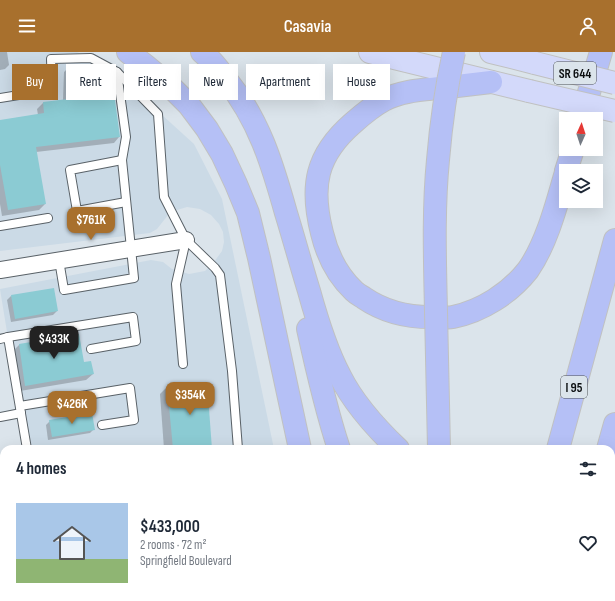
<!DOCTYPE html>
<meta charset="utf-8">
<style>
body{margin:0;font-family:"Sofia Sans Condensed",sans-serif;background:#f6f6f7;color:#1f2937;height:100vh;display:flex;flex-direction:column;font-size:15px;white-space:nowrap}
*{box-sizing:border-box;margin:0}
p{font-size:13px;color:#747a83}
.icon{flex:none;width:22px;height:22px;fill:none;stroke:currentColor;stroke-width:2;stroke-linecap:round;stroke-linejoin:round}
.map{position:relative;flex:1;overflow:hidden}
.panel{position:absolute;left:0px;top:393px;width:615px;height:156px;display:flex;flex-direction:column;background:#fff;border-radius:12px 12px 0 0;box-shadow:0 4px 16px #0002}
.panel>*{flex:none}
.guide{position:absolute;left:12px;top:12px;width:400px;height:36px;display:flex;gap:8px}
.needle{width:26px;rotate:3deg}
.tools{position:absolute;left:559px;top:60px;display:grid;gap:8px}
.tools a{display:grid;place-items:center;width:44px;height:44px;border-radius:0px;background:#fff;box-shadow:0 4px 16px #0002;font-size:20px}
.price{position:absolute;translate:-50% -34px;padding:0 9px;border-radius:8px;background:#a8702d;color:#fff;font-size:13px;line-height:26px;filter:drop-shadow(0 1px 2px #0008)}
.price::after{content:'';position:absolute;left:50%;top:24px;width:12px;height:9px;margin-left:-6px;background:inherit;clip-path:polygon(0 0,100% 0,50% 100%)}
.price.active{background:#222;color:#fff}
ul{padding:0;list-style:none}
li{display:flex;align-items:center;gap:12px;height:100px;padding:0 16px}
li span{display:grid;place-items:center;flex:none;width:112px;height:80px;border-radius:0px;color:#555}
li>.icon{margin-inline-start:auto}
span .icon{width:48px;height:48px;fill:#fffc;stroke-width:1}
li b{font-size:17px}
h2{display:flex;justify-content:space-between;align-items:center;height:48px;padding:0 16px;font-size:17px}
.chip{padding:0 14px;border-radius:0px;background:#fff;box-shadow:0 4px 16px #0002;font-size:14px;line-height:36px}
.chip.active{background:#a8702d;color:#fff}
header{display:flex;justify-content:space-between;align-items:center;height:52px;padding:0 16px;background:#a8702d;color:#fff;font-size:18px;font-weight:600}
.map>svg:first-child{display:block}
.built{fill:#cbdae6}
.shadow{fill:#0003}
.building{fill:#8bcbd3}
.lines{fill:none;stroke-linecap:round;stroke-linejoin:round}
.lane-casing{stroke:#596167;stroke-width:10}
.street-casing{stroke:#596167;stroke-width:18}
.secondary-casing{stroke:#596167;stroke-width:24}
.primary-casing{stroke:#c0c1c1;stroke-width:24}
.highway-casing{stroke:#c0c1c1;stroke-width:24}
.lane{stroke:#fff;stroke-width:8}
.street{stroke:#fff;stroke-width:16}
.secondary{stroke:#fff;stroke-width:22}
.primary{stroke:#d3d9fa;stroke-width:22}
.highway{stroke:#b5c0f6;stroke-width:22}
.primary-bridge-casing{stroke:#c0c1c1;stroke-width:24;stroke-linecap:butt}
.highway-bridge-casing{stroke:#c0c1c1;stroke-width:24;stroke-linecap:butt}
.primary-bridge{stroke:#d3d9fa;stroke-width:22}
.highway-bridge{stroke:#b5c0f6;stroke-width:22}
.labels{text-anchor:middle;stroke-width:3.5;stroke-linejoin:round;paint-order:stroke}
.shield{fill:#dbe4eb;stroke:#4a4f52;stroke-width:1}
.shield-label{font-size:13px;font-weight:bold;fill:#0c0f11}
</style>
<header><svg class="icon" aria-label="menu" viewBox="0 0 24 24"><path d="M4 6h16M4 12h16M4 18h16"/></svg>Casavia<svg class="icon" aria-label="person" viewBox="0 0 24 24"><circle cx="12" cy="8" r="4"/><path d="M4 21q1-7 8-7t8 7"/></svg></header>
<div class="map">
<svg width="615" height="549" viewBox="0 0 615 549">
<rect width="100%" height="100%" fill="#dbe4eb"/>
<g class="built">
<path d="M0 0H77L106 12 194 92 222 147 274 397H26L0 237 151 208 163 210 172 217 189 222 205 219 214 210 222 199 224 190 223 180 219 172 211 163 200 157 187 155 177 158 168 163 157 177 150 181 0 199Z"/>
<path d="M48 545H306L307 549H49Z"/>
</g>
<g class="shadow">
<path d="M0 0H7L9 13 5 17 0 18Z"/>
<path d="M70 14 101 44 119 85 114 91 36 100 45 152 39 158 2 164 0 152V69L38 63 37 57 43 51 63 48 64 20Z"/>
<path d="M11 244 57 259 53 263 11 270 7 248Z"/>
<path d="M79 283 83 311 93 322 86 328 20 339 13 299 19 293Z"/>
<path d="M168 334 211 397H164L160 342Z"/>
<path d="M50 369 94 377 90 381 48 388 46 373Z"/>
<rect x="59" y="545" width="99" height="4"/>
<rect x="177" y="545" width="47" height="4"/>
</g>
<g class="building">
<path d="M70 13 95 15 104 19 102 43 114 41 120 85 36 95 46 152 8 158 0 113V68L44 61 43 50 68 47Z"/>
<path d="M54 236 58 259 15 267 11 243Z"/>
<path d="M79 282 84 310 91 309 94 322 25 334 19 292Z"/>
<path d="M207 330 212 397H173L167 333Z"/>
<path d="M92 361 95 378 52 385 49 368Z"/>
</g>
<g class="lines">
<defs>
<g id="lane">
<path d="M117 20 158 62 164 145 186 188 215 216 220 223 232 319 238 397"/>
<path d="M52 36 51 7 91 6 117 20 126 85 122 108 134 226 64 238 59 208"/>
<path d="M0 46 25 42"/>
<path d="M122 108 70 118 77 159 126 150"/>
<path d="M0 174 48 166"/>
<path d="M8 285 133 265 136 289 91 297"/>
<path d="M0 287 8 285 27 397"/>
<path d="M183 312 176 232 186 188"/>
<path d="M20 354 130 336 134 368 102 373"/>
<path d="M0 365 21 361"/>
<path d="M0 526 4 525"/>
<path d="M56 545 57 549"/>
<path d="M167 545 168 549"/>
<path d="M249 545V549"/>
</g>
<path id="street" d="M0 218 186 188"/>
<g id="secondary">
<path d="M0 419 4 441"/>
<path d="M23 545 24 549"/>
</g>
<g id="primary">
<path d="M370 0 529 39"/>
<path d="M491 0 535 11"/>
</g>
<g id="highway">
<path d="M128 0 146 14 169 33 189 53 207 77 222 102 236 132 248 161 259 206 300 397"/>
<path d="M202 0C211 7 219 18 226 27 259 68 272 111 286 161 294 187 301 213 309 239 317 268 326 298 340 324 354 352 376 376 398 397"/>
<path d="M491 30C474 32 457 34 440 36 421 38 401 39 384 48 373 54 362 63 353 71 316 103 310 134 322 181 327 202 337 223 354 239 357 242 361 244 364 246 386 261 411 266 437 265 442 265 448 266 453 265 482 259 510 241 528 218 547 191 557 151 566 120"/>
<path d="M581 67 601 0"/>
<path d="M566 119 573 97"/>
<path d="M308 277C317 318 326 358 339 397"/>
<path d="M558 397 615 188"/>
<path d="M608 397 615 372"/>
<path d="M611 462 615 439"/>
<path d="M322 545V549"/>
<path d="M340 545 341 549"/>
<path d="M386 545 387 549"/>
<path d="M439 549V545"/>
<path d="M517 549 518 545"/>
<path d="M566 549 567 545"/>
<path d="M597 549 598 545"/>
</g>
</defs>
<use href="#lane" class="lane-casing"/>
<use href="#street" class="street-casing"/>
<use href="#secondary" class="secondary-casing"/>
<use href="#primary" class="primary-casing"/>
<use href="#highway" class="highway-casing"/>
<use href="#lane" class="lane"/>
<use href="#street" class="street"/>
<use href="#secondary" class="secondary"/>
<use href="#primary" class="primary"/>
<use href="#highway" class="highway"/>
<defs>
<g id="primary-bridge">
<path d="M535 11 615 31"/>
<path d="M529 39 615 59"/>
</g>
<path id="highway-bridge" d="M439 397C438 351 437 306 436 260 435 210 433 159 438 108 441 72 446 36 454 0"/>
</defs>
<use href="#primary-bridge" class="primary-bridge-casing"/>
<use href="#highway-bridge" class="highway-bridge-casing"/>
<use href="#primary-bridge" class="primary-bridge"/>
<use href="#highway-bridge" class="highway-bridge"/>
</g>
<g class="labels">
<g class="shield">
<rect x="554" y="10" width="42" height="22" rx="3"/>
<rect x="561" y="324" width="26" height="22" rx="3"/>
</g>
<g class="shield-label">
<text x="575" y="26">SR 644</text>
<text x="574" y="340">I 95</text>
</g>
</g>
</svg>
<div class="tools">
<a><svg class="needle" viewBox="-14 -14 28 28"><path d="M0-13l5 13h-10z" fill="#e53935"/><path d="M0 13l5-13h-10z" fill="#747a83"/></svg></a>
<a><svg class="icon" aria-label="layers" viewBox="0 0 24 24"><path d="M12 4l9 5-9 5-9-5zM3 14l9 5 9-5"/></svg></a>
</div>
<b class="price" style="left:91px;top:189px">$761K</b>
<b class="price active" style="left:54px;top:308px">$433K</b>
<b class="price" style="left:190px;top:364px">$354K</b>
<b class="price" style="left:72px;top:373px">$426K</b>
<div class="guide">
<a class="chip active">Buy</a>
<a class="chip">Rent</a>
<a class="chip">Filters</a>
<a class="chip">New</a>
<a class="chip">Apartment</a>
<a class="chip">House</a>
</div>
<section class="panel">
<h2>4 homes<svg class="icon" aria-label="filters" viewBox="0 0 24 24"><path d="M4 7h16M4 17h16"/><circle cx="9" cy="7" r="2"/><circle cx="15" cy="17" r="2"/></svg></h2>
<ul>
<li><span style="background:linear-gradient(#a9c7e8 70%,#8fb573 0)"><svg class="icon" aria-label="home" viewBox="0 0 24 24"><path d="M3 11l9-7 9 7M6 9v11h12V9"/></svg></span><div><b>$433,000</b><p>2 rooms · 72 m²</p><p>Springfield Boulevard</p></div><svg class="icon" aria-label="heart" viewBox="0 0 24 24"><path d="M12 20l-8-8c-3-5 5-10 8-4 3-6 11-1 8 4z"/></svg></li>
</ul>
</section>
</div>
